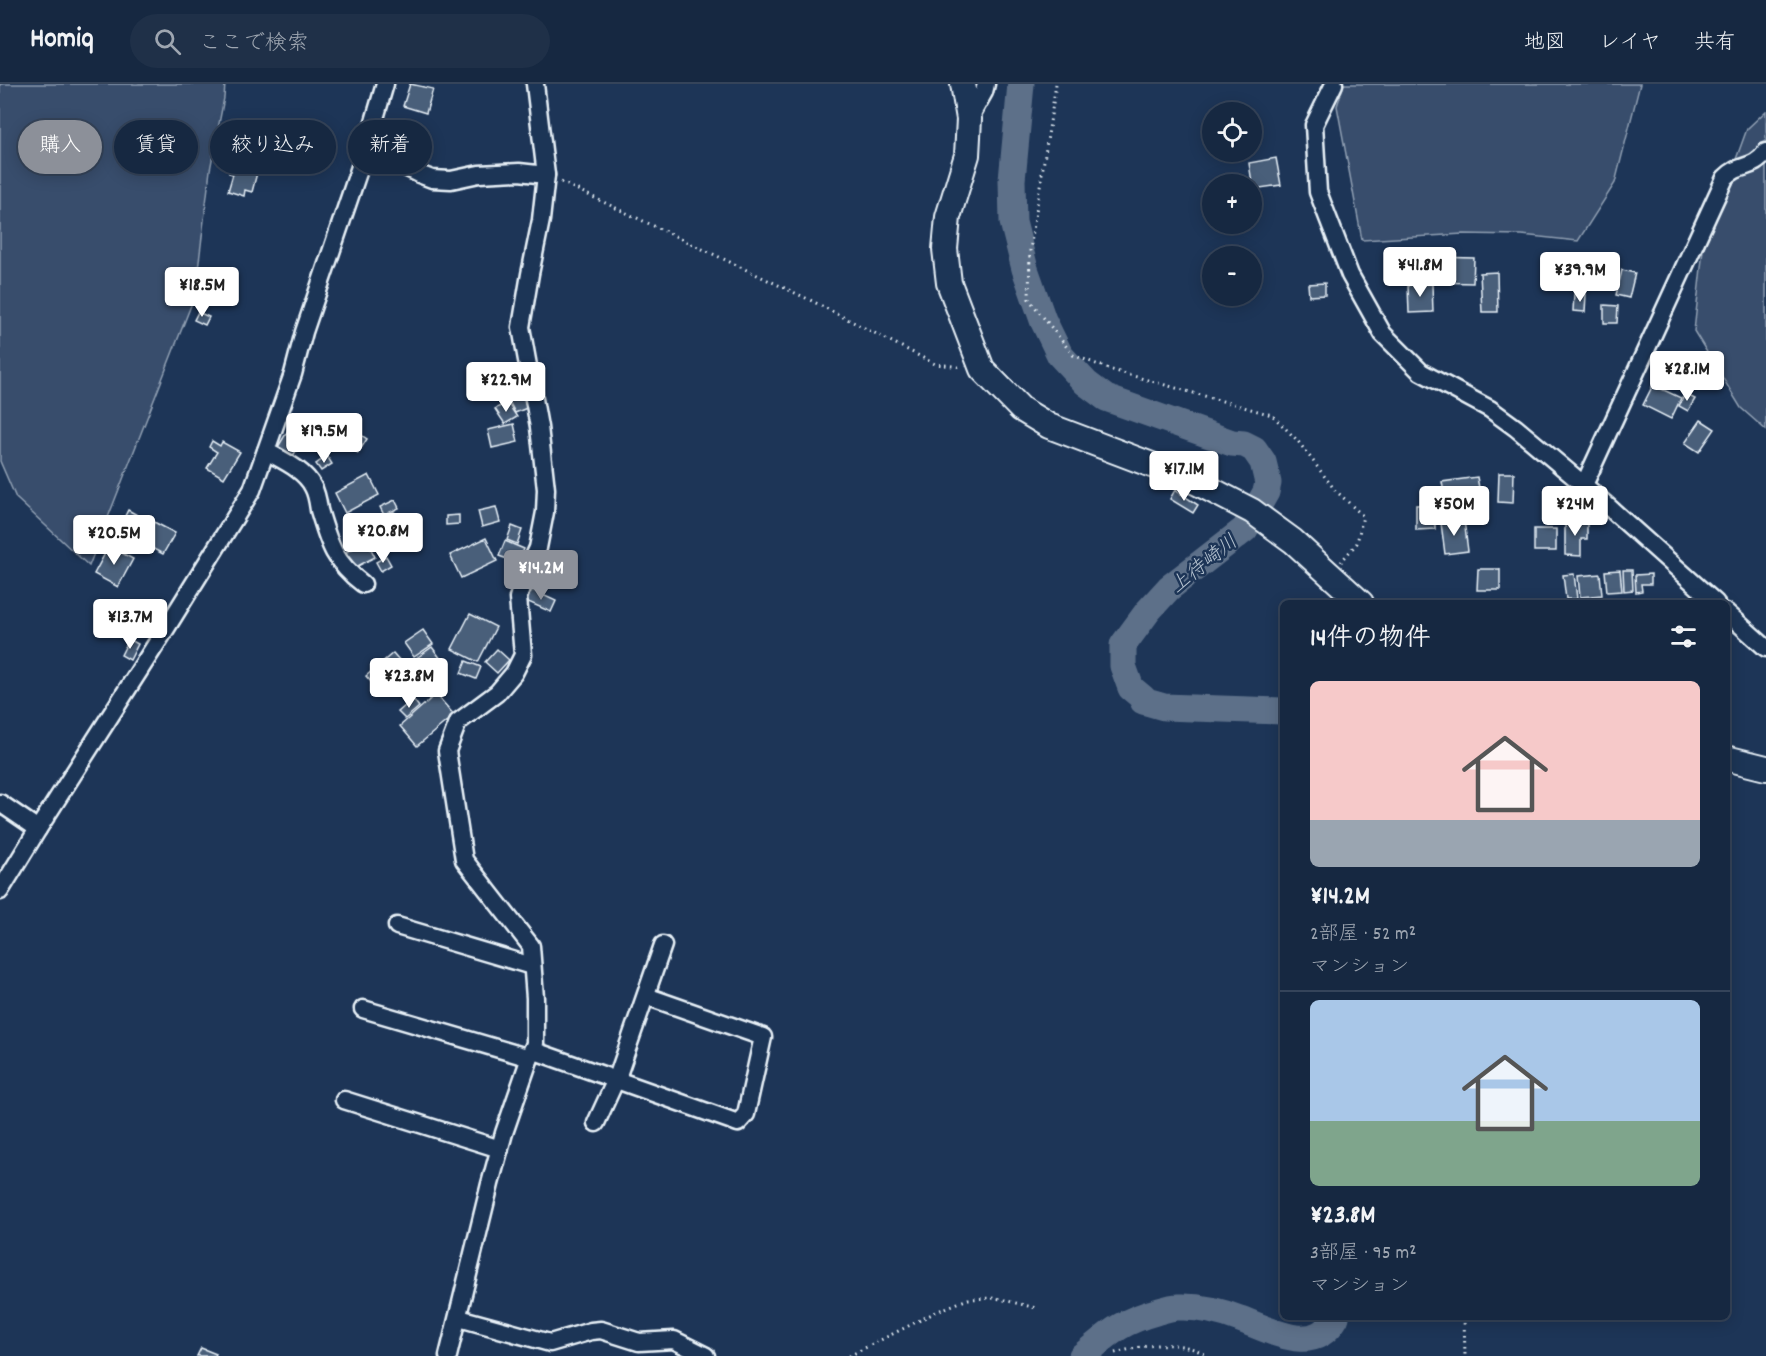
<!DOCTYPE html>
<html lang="ja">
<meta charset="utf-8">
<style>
body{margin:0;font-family:Dekko,"Klee One",sans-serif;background:#1f3048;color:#f1f3f6;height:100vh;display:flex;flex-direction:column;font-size:22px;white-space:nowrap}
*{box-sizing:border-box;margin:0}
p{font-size:20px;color:#9ea6b1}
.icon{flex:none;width:33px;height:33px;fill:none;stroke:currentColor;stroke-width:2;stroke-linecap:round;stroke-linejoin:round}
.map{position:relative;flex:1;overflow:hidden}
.drawer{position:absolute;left:1280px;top:516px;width:450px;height:720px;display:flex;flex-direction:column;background:#162841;border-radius:9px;box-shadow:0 3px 15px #0003,0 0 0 2px #35445a}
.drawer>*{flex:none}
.hud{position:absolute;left:18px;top:36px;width:570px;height:54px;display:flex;gap:12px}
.buttons{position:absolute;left:1202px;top:18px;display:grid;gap:12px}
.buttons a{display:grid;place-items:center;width:60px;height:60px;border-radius:50%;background:#162841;box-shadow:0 3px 15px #0003,0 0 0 2px #35445a;font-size:30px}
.price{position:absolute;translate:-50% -51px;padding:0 14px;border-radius:6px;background:#fff;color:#222;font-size:20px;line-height:39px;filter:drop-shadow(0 2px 3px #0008)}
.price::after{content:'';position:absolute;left:50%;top:36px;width:18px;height:14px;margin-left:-9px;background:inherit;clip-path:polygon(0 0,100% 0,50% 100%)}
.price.selected{background:#8c9099;color:#fff}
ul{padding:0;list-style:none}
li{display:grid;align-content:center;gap:12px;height:318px;padding:0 30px}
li+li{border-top:2px solid #35445a}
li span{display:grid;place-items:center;height:186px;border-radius:9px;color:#555}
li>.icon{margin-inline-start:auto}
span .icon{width:108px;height:108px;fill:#fffc;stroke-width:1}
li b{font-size:26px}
h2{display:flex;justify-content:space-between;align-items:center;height:72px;padding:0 30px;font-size:26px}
.pill{padding:0 21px;border-radius:27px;background:#162841;box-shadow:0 3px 15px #0003,0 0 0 2px #35445a;font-size:21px;line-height:54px}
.pill.selected{background:#8c9099;color:#fff}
header{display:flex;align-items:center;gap:36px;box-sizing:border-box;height:84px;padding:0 30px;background:#162841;border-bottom:2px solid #35445a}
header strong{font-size:28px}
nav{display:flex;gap:33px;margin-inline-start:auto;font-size:21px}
.search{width:420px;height:54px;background:#1f3048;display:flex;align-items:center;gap:15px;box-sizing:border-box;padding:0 21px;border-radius:33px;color:#9ea6b1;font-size:22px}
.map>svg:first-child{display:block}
.green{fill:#374d6c;stroke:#909fb2;stroke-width:1.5}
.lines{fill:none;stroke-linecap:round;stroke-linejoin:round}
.river{stroke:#5d7089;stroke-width:27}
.building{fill:#495e7a;stroke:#e8f1f8;stroke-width:1.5}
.street-casing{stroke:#e8f1f8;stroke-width:21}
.secondary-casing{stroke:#e8f1f8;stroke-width:28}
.path{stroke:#e8f1f8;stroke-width:3;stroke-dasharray:1.5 4.5;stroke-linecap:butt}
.street{stroke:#1d3557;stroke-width:16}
.secondary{stroke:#1d3557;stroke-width:24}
.labels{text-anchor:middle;stroke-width:5;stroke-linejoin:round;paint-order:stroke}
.water-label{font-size:20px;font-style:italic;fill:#b7c4d1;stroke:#1d3557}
</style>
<header>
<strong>Homiq</strong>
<div class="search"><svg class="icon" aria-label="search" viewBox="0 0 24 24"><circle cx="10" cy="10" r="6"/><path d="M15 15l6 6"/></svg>ここで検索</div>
<nav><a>地図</a><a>レイヤ</a><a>共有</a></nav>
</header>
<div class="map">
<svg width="1766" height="1272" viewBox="0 0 1766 1272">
<rect width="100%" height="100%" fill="#1d3557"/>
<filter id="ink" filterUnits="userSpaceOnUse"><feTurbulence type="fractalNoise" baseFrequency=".0167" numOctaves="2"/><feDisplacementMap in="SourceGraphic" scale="12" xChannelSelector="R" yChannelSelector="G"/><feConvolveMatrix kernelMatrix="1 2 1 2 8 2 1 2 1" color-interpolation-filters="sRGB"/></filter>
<g filter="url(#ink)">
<g class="green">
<path d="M0 0H225L224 14 210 86 195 211 89 482 16 414 0 377Z"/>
<path d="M1344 0H1640L1615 99 1578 157 1522 151 1463 150 1362 156 1337 22Z"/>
<path d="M1766 27V346L1741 324 1694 247 1703 166 1747 45Z"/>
</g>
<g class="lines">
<g class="river">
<path d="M1021 0 1012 96 1013 138 1025 185 1043 236 1060 271 1086 299 1106 314 1232 359 1244 360 1254 365 1263 378 1268 399 1266 408 1245 445 1169 504 1148 527 1123 561V582L1131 604 1143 614V617L1164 623 1282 627"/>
<path d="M1082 1272C1110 1249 1120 1238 1156 1228 1163 1226 1171 1223 1178 1223 1200 1222 1220 1227 1240 1235 1275 1248 1314 1272 1336 1233"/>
</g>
</g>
<g class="building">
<path d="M410 0 433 5 426 29 403 22Z"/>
<path d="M233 74 259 81 252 108 245 106 244 112 228 107 233 90 229 89Z"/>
<path d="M1276 74 1281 101 1253 105 1249 79Z"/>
<path d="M1392 166 1422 167 1421 174H1404V181H1392Z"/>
<path d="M1434 173 1474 174 1473 199 1434 198Z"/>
<path d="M1586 173 1614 179 1610 200 1581 194Z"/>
<path d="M1622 186 1635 189 1629 214 1616 211Z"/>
<path d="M1497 188 1498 228H1482L1480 189Z"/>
<path d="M1325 199V211L1309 212 1308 200Z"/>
<path d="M1432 200 1433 228 1409 229 1408 201Z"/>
<path d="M1574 210H1586L1585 228 1573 227Z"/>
<path d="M1604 221 1618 222 1617 239H1604Z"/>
<path d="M198 228 209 233 205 241 194 236Z"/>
<path d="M1653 301 1681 314 1671 335 1643 321Z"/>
<path d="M521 306 529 323 515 329 507 313Z"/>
<path d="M1685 310 1695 315 1688 327 1679 322Z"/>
<path d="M507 318 517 333 505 340 495 325Z"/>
<path d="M1701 336 1715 345 1699 368 1685 359Z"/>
<path d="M293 338 308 347 293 372 278 363Z"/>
<path d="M514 340 518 358 492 364 488 346Z"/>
<path d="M349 343 367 355 358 369 340 357Z"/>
<path d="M212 357 220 362 222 358 240 368 224 394 207 384 217 368 209 363Z"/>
<path d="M327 372 332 380 321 387 316 380Z"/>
<path d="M1499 389H1514L1513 419 1498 418Z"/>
<path d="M369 391 379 411 345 429 335 409Z"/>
<path d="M1477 393 1482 420 1447 425 1442 398Z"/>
<path d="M1175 406 1198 421 1193 429 1170 415Z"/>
<path d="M395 416 399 424 384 431 380 423Z"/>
<path d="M1435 420V445L1416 446V421Z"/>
<path d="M496 423 500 438 482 443 478 427Z"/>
<path d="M128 426 148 437 141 450 121 440Z"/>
<path d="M394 428 409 454 398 461 383 435Z"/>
<path d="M459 431V440L446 441V432Z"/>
<path d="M1464 436 1468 467 1445 470 1441 439Z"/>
<path d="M1565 437H1587V455H1581V472L1565 471Z"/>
<path d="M154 438 175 449 163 470 142 459Z"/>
<path d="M512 442 522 446 517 460 507 456Z"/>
<rect x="1534" y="445" width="22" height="22"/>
<path d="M115 454 129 462 126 468 112 460Z"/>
<path d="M486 454 497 477 461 494 450 471Z"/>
<path d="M367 457 375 473 354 484 346 468Z"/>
<path d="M505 457 524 465 518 479 499 472Z"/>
<path d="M109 462 133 475 118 503 94 490Z"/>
<path d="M386 472 391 481 381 487 376 478Z"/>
<path d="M1478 485H1500V506H1477Z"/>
<path d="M1620 486 1622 507 1607 508 1605 487Z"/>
<path d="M1623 486H1632L1633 506 1624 507Z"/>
<path d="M1574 490 1577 515H1566L1563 491Z"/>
<path d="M1600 490 1602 511 1580 513 1578 492Z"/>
<path d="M1651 490V500H1641L1642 507 1636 508 1635 491Z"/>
<path d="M532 506 556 517 551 528 526 517Z"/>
<path d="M470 530 496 543 478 578 452 565Z"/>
<path d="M423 546 433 560 414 573 404 559Z"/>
<path d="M129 555 138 560 130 576 121 571Z"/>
<path d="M432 563 447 583 428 596 414 576Z"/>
<path d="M497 565 509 576 497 589 485 578Z"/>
<path d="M393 569 406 584 379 607 366 592Z"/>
<path d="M466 577 481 583 476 595 461 589Z"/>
<path d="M436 610 454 631 417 662 400 642Z"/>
<path d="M413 615 419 623 405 635 398 628Z"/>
<path d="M201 1264 216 1270 215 1272H197Z"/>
</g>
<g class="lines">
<defs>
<g id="street">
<path d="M1334 0 1314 41 1318 108 1350 191 1383 250 1421 288 1490 325 1516 344 1584 401 1716 519"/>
<path d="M969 35 984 8 986 0"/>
<path d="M366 65 378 69 419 90 432 95 451 96 479 90 519 88 546 91"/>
<path d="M266 367C282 376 305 386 313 403 317 410 318 419 319 426 329 460 334 478 363 500"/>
<path d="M1584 401 1725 94C1740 78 1752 87 1766 68"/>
<path d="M1726 528 1766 564"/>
<path d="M0 719 38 745"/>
<path d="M0 807 38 745 162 551 252 406 293 290 304 248 366 65 385 0"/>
<path d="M397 842 532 882"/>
<path d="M363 925 530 974"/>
<path d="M532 966 738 1039 746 1030 763 953 646 912"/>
<path d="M344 1016 500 1065"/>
<path d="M596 1039 618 991 663 861"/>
<path d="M459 1234 550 1259 591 1247 601 1246 639 1258 674 1256 706 1272"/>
<path d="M448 1272 490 1100 504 1049 535 959V914L531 862 464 776 447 667 458 638 497 609 514 589 523 571 518 514 526 490 538 464 545 428 546 405 539 343 521 243 530 190 541 136 546 91 535 0"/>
</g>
<g id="secondary">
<path d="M963 0 969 35 967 71 948 133 945 165 949 199 982 285 1021 325 1049 342 1194 397 1252 427 1293 457 1361 519"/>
<path d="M1726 674 1766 684"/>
</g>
</defs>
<use href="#street" class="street-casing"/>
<use href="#secondary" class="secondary-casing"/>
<g class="path">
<path d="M1056 0 1030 166 1029 215 1073 271 1112 286 1272 331 1297 356 1335 406 1363 432 1357 459 1341 478"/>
<path d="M561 98 810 216 935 280 962 283"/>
<path d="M1464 1233 1465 1272"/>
<path d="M1115 1269C1145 1261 1180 1254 1208 1272"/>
<path d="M849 1272 938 1227 968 1215 996 1214 1036 1224"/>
</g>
<use href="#street" class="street"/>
<use href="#secondary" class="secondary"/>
</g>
</g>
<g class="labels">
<g class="water-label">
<text transform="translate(1203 479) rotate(-39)" y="7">上待崎川</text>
</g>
</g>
</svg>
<div class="buttons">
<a><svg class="icon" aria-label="locate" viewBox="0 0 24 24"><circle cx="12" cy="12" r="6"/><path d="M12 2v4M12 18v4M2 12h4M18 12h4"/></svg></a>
<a>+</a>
<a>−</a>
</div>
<b class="price" style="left:1420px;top:214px">¥41.8M</b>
<b class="price" style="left:1580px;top:219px">¥39.9M</b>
<b class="price" style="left:202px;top:234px">¥18.5M</b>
<b class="price" style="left:1687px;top:318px">¥28.1M</b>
<b class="price" style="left:506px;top:329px">¥22.9M</b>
<b class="price" style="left:324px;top:380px">¥19.5M</b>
<b class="price" style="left:1184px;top:418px">¥17.1M</b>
<b class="price" style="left:1454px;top:453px">¥50M</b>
<b class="price" style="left:1575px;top:453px">¥24M</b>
<b class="price" style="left:383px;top:480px">¥20.8M</b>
<b class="price" style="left:114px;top:482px">¥20.5M</b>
<b class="price selected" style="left:541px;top:517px">¥14.2M</b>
<b class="price" style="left:130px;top:566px">¥13.7M</b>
<b class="price" style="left:409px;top:625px">¥23.8M</b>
<div class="hud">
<a class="pill selected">購入</a>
<a class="pill">賃貸</a>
<a class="pill">絞り込み</a>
<a class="pill">新着</a>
</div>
<section class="drawer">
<h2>14件の物件<svg class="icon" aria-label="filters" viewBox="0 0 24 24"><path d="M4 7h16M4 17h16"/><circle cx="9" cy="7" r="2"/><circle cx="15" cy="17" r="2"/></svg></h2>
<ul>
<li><span style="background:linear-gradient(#f6c9c9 75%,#9aa5b1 0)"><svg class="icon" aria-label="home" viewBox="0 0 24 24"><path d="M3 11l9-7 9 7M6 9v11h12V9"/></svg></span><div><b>¥14.2M</b><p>2部屋 · 52 m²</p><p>マンション</p></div></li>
<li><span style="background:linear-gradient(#a9c7e8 65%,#7fa58c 0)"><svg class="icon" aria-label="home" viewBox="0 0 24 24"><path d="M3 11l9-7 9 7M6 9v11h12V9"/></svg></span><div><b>¥23.8M</b><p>3部屋 · 95 m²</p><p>マンション</p></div></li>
</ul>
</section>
</div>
